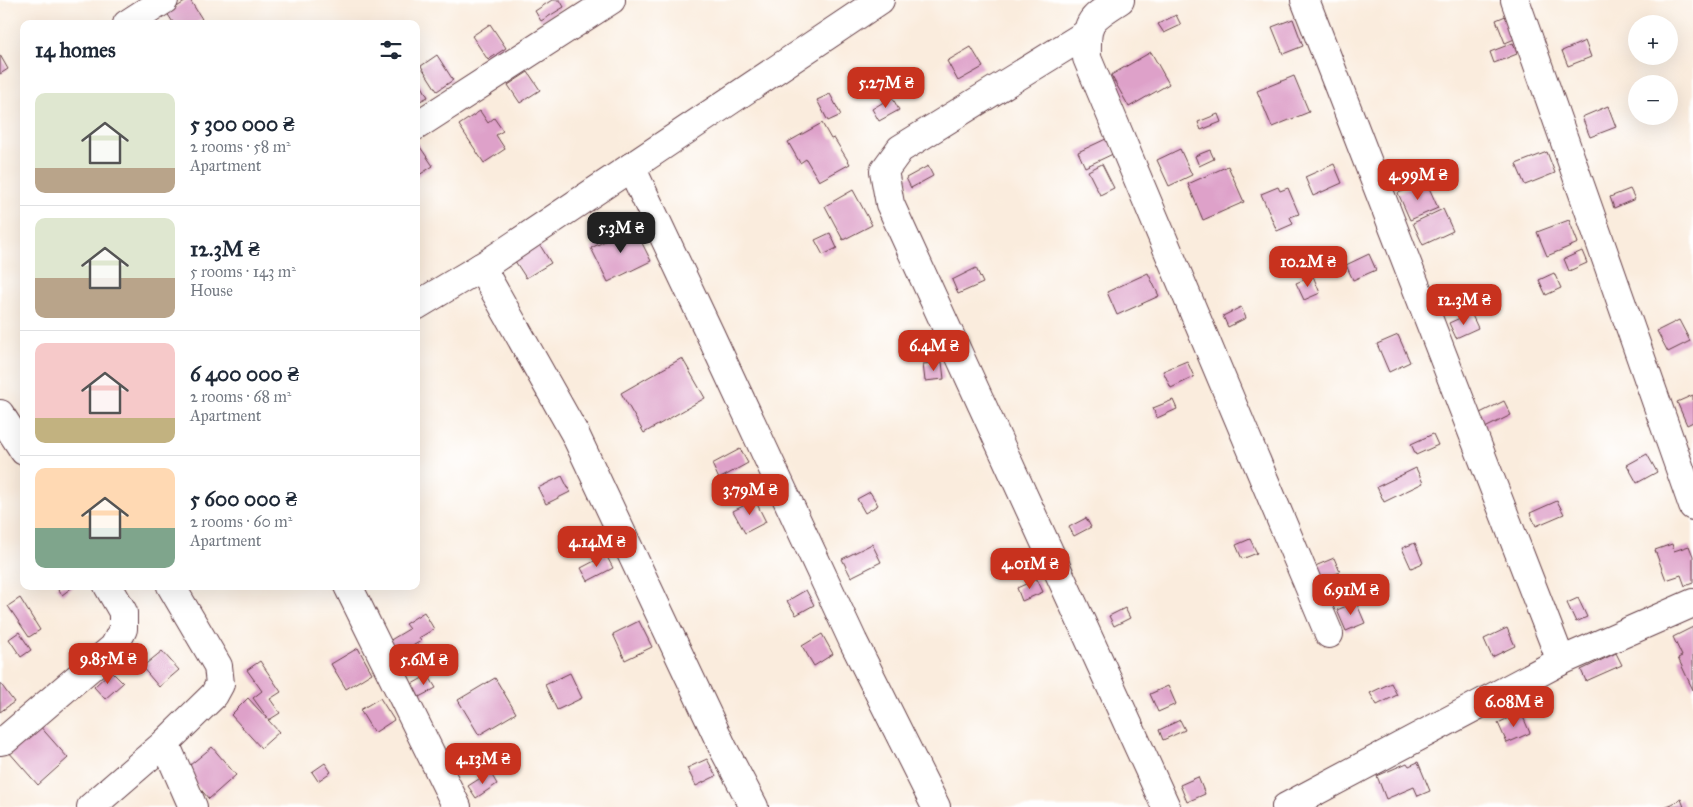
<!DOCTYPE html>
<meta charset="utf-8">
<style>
body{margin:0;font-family:"IM FELL Great Primer",serif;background:#f2f2f3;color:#1f2937;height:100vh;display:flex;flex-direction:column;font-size:19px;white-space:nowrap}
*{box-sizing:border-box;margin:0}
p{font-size:16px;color:#747a83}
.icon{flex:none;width:28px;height:28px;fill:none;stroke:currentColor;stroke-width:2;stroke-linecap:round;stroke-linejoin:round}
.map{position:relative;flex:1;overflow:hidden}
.side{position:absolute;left:20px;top:20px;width:400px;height:570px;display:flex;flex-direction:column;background:#fff;border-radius:10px;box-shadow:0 5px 20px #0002}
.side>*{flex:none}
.controls{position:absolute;left:1628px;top:15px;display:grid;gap:10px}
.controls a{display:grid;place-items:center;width:50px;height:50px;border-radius:50%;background:#fff;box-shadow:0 5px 20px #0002;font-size:25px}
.price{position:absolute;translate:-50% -42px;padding:0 11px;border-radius:10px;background:#c8321e;color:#fff;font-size:16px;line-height:32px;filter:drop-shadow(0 1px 2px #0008)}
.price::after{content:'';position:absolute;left:50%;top:30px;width:15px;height:11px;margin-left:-8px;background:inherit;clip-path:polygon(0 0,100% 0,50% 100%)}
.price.selected{background:#222;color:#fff}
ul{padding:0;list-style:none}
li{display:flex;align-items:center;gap:15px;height:125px;padding:0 15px}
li+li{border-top:1px solid #e0e1e3}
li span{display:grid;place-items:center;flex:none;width:140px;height:100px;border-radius:10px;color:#555}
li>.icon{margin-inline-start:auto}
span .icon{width:60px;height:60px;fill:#fffc;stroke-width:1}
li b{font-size:21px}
h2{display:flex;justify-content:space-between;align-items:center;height:60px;padding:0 15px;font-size:21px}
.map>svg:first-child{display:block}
.building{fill:#dea1c9}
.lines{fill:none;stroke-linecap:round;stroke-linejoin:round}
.minor-casing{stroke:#643e46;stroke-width:30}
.minor{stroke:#fff;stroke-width:28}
</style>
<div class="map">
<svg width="1693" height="807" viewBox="0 0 1693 807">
<rect width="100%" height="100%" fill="#fff"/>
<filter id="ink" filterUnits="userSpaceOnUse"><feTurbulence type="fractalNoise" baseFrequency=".02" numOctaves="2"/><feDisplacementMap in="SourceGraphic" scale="10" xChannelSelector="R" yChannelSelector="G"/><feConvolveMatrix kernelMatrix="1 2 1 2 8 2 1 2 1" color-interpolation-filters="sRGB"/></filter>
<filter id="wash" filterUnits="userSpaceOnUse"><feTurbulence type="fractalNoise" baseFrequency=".0096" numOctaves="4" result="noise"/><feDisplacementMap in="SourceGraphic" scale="20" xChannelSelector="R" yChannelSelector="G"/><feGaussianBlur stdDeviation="1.12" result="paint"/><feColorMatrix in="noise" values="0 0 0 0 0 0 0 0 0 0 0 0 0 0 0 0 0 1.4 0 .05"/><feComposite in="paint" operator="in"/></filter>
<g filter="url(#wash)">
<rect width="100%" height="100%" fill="#faecdd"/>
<g id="blocks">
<g class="building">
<path d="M188 0H190L202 19 195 24H174L167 13Z"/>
<path d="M552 0H560L564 7 541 21 535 11Z"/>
<path d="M1176 15 1181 25 1164 33 1158 24Z"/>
<path d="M1508 15 1517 38 1505 43 1496 20Z"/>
<path d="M1293 19 1303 46 1283 54 1272 27Z"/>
<path d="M490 24 506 48 488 60 472 36Z"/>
<path d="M1585 41 1591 57 1568 66 1562 51Z"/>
<path d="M1513 43 1517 54 1494 63 1490 52Z"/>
<path d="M971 47 983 67 958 81 947 61Z"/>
<path d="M1151 52 1169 84 1129 107 1111 75Z"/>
<path d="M0 55 8 69 0 74Z"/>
<path d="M437 55 453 80 437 91 421 66Z"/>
<path d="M528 72 540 90 520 103 508 85Z"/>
<path d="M1294 76 1309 112 1272 127 1257 91Z"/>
<path d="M418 79 428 97 416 103V80Z"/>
<path d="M830 94 841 115 828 121 817 100Z"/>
<path d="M892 97 899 110 879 121 872 109Z"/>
<path d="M1608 106 1616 127 1590 137 1582 117Z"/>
<path d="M480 111 488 123 494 118 503 131 496 135 505 149 484 163 459 125Z"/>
<path d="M1218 114 1221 122 1201 130 1198 122Z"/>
<path d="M822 123 831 139 834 138 850 164 819 181 806 159 800 163 788 142Z"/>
<path d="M1108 138 1115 153 1085 167 1078 152Z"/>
<path d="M416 141 433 166 416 177Z"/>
<path d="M1180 149 1192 175 1169 186 1157 160Z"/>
<path d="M1210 150 1214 159 1199 166 1195 156Z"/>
<path d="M1547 152 1555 173 1525 185 1516 164Z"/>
<path d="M1102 164 1114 188 1100 195 1088 171Z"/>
<path d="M1334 164 1342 183 1313 196 1305 177Z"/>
<path d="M928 166 933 176 911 188 906 178Z"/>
<path d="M1228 166 1244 202 1203 220 1188 184Z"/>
<path d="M1426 181 1438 208 1410 220 1398 193Z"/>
<path d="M1278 187 1280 191 1288 188 1299 214 1290 217 1293 224 1277 231 1261 194Z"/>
<path d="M1630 189 1635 199 1614 208 1610 197Z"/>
<path d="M853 190 872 225 843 240 825 206Z"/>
<path d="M1443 209 1453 231 1423 245 1413 223Z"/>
<path d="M1569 220 1578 243 1547 256 1537 232Z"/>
<path d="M634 227 651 261 608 282 591 248Z"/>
<path d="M830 233 837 248 823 255 815 240Z"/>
<path d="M538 242 551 263 526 278 513 258Z"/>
<path d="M1582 251 1587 263 1569 271 1564 259Z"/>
<path d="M1369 254 1376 270 1353 280 1346 265Z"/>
<path d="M976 268 983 283 958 294 952 280Z"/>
<path d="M1148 273 1159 296 1117 315 1107 292Z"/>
<path d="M1554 273 1561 288 1546 295 1539 280Z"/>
<path d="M1313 276 1320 293 1304 300 1296 283Z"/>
<path d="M1241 307 1246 318 1228 327 1223 316Z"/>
<path d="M1471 313 1478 328 1456 338 1449 323Z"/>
<path d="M1679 320 1690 341 1668 352 1657 331Z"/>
<path d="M1398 335 1410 362 1389 372 1377 344Z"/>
<path d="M682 358 705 398 644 433 621 393Z"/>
<path d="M1187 361 1194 377 1171 388 1163 371Z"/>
<path d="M942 362 944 379 925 381 923 364Z"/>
<path d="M1693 395V422L1687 425 1677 402Z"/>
<path d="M1173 400 1177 409 1157 418 1153 408Z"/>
<path d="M1504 401 1511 415 1485 428 1478 414Z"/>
<path d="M1433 434 1438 445 1416 455 1411 444Z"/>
<path d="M740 449 748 463 719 479 712 464Z"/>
<path d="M1647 454 1657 472 1637 483 1627 465Z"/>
<path d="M1416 468 1423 483 1384 502 1377 487Z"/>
<path d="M562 476 570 492 546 504 538 488Z"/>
<path d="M870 492 878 505 865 513 857 499Z"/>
<path d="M755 500 766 522 745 533 733 511Z"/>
<path d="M1557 501 1564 514 1536 526 1530 513Z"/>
<path d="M1086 518 1091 527 1074 536 1069 527Z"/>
<path d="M1250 539 1257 553 1242 559 1236 545Z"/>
<path d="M1415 543 1423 563 1411 568 1402 548Z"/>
<path d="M872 544 881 562 851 577 842 559Z"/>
<path d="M1672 544 1674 551 1689 546 1693 556V583L1685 586 1681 575 1666 580 1655 550Z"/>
<path d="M606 555 613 568 588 581 581 568Z"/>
<path d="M1334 558 1340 572 1318 581 1313 567Z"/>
<path d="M1037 579 1043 592 1022 601 1017 588Z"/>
<path d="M55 586H74L62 595Z"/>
<path d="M806 590 814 605 796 615 787 601Z"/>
<path d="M20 598 40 630 29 637 8 606Z"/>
<path d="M1578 598 1587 617 1576 622 1567 603Z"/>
<path d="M1356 602 1365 623 1346 631 1337 610Z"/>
<path d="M1125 608 1130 618 1114 626 1109 616Z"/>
<path d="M424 612 434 629 419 638 421 641 397 655 389 641 409 629 405 624Z"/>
<path d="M639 621 652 647 625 660 613 634Z"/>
<path d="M1693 627V690L1678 658 1682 656 1673 637Z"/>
<path d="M1507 628 1515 646 1492 657 1484 639Z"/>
<path d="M19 632 31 650 21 657 9 639Z"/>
<path d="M822 634 833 654 814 666 802 646Z"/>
<path d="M358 648 372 673 346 689 331 664Z"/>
<path d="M162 651 179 670 159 687 142 667Z"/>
<path d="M1616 653 1622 665 1586 681 1581 670Z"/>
<path d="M260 661 281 692 270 699 280 713 269 720 253 698 262 691 247 670Z"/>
<path d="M111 671 123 683 105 699 94 687Z"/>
<path d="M570 673 582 698 557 710 545 685Z"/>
<path d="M428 675 436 688 419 697 412 684Z"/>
<path d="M495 678 516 713 479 735 458 700Z"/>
<path d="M0 683 14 702 0 712Z"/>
<path d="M1391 683 1397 695 1377 705 1370 693Z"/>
<path d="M1168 686 1176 704 1158 712 1150 694Z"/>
<path d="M248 698 279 732 261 748 231 715Z"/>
<path d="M380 698 394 720 374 733 360 710Z"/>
<path d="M1521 712 1530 733 1507 743 1498 723Z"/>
<path d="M1180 720 1185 730 1163 740 1159 730Z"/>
<path d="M38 724 68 758 38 785 8 751Z"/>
<path d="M212 747 236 775 209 799 184 770Z"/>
<path d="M707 759 716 776 696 786 687 768Z"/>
<path d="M1418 762 1430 791 1418 796 1414 787 1386 799 1377 776 1407 763 1409 766Z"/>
<path d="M325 763 331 772 318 781 312 772Z"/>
<path d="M490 772 497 784 476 798 468 786Z"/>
<path d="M1198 777 1205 794 1187 802 1180 785Z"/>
<path d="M1681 799 1684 807H1664L1672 804Z"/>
</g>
</g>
</g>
<g filter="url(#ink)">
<use href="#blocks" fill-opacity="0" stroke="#643e46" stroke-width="1"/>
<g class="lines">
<defs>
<g id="minor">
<path d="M1120 0C1089 20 1086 20 1087 58L1329 634"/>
<path d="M1305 0 1561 661"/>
<path d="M1515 0 1693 506"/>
<path d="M127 24 164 0"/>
<path d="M1086 34 900 149 884 171 890 204 1166 807"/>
<path d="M416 126 611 0"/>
<path d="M631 167 710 334 853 641 936 807"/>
<path d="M481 267 575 434 723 748 754 807"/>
<path d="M416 306 491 261 880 0"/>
<path d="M0 414 24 451"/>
<path d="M348 586 457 807"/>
<path d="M0 741 5 740 114 647 123 629V612L108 586"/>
<path d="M165 743 193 807"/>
<path d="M91 807 165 743 214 695 220 684 218 666 171 586"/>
<path d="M1286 807 1561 661 1693 603"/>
</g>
</defs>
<use href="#minor" class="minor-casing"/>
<use href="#minor" class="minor"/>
</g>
</g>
</svg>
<div class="controls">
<a>+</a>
<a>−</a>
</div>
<b class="price" style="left:886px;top:109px">5.27M ₴</b>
<b class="price" style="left:1418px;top:201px">4.99M ₴</b>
<b class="price selected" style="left:621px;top:254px">5.3M ₴</b>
<b class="price" style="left:1308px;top:288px">10.2M ₴</b>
<b class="price" style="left:1464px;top:326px">12.3M ₴</b>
<b class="price" style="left:934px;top:372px">6.4M ₴</b>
<b class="price" style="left:750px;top:516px">3.79M ₴</b>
<b class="price" style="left:597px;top:568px">4.14M ₴</b>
<b class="price" style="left:1030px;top:590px">4.01M ₴</b>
<b class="price" style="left:1351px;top:616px">6.91M ₴</b>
<b class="price" style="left:108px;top:685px">9.85M ₴</b>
<b class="price" style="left:424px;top:686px">5.6M ₴</b>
<b class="price" style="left:1514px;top:728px">6.08M ₴</b>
<b class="price" style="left:483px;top:785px">4.13M ₴</b>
<section class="side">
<h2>14 homes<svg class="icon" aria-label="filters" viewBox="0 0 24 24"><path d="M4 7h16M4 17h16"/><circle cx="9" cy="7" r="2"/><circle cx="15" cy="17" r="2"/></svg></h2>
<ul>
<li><span style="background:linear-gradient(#dfe7d0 75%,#b9a48a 0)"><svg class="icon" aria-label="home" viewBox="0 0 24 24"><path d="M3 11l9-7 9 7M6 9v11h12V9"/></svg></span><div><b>5 300 000 ₴</b><p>2 rooms · 58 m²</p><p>Apartment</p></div></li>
<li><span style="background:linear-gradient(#dfe7d0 60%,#b9a48a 0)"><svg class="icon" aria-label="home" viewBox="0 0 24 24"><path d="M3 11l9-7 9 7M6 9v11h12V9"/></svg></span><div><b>12.3M ₴</b><p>5 rooms · 143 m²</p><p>House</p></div></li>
<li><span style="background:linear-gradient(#f6c9c9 75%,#c2b280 0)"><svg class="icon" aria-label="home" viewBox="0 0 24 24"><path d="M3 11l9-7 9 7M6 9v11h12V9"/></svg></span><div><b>6 400 000 ₴</b><p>2 rooms · 68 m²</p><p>Apartment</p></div></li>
<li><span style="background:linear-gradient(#ffd9b3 60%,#7fa58c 0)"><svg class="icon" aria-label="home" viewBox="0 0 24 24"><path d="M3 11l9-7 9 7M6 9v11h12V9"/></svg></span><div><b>5 600 000 ₴</b><p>2 rooms · 60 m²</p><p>Apartment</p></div></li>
</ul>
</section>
</div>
